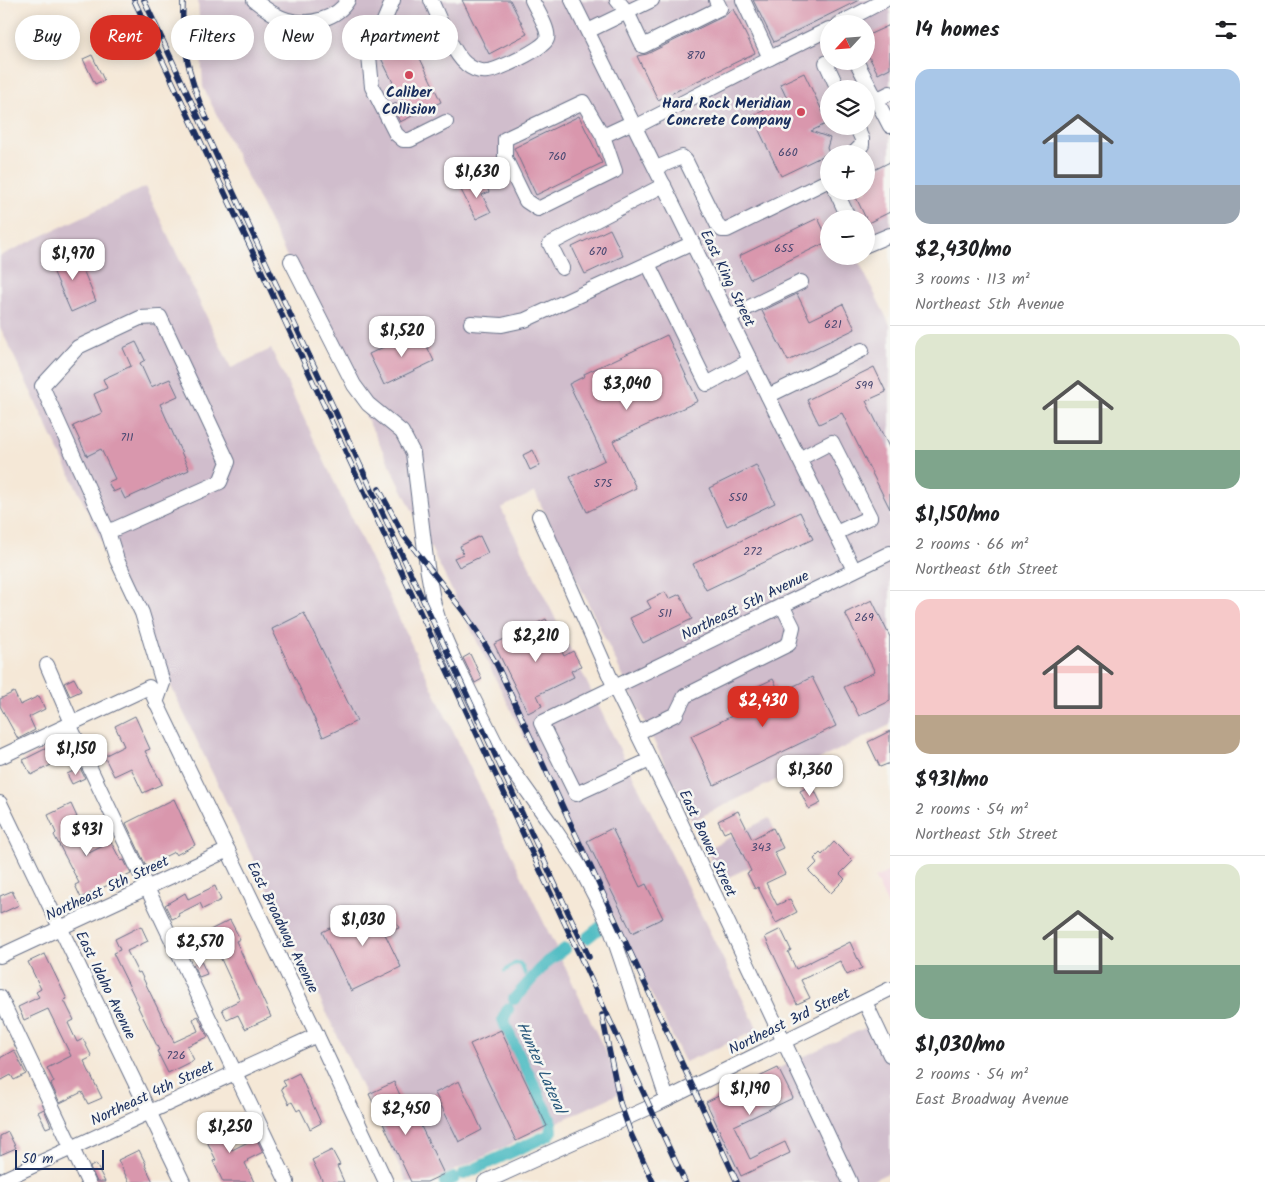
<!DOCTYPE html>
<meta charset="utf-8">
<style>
body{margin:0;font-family:Kalam,sans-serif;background:#f6f6f6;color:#202124;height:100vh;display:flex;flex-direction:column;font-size:19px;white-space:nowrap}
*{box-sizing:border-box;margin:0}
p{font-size:16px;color:#757577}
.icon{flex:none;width:28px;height:28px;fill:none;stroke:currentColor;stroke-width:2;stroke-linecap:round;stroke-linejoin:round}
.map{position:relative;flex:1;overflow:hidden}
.details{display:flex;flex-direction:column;background:#fff;width:375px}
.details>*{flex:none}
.banner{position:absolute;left:15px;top:15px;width:475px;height:45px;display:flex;gap:10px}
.needle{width:32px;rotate:244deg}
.fabs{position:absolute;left:820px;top:15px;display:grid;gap:10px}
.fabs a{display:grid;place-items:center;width:55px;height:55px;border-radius:50%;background:#fff;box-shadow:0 2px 12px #0003;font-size:25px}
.scale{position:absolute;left:15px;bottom:12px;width:89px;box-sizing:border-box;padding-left:5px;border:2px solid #1b2f5e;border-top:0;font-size:14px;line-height:18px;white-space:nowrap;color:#1b2f5e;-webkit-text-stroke:4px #f6f6f2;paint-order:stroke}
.price{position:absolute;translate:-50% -42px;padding:0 11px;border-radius:10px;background:#fff;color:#222;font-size:16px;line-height:32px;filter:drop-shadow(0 1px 2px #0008)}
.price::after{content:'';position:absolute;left:50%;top:30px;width:15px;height:11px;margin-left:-8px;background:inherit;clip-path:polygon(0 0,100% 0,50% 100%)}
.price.current{background:#d93025;color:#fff}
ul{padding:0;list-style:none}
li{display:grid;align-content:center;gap:10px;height:265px;padding:0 25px}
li+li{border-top:1px solid #e0e0e0}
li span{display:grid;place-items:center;height:155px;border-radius:15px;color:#555}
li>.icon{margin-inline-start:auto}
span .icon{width:90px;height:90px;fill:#fffc;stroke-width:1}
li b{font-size:21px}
h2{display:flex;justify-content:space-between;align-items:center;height:60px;padding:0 25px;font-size:21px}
.chip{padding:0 18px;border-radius:22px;background:#fff;box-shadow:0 2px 12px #0003;font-size:18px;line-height:45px}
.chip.current{background:#d93025;color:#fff}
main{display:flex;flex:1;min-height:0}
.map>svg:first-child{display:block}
.built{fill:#f4cfdc}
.industrial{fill:#d0bdcc;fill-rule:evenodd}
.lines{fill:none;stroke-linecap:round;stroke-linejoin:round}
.stream{stroke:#4abac1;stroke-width:4}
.canal{stroke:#4abac1;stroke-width:12}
.building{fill:#d997ad}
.minor-casing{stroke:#677088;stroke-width:16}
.minor{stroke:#fff;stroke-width:14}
.rail-casing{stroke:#1b2f5e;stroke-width:5.5}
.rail{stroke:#f6f6f2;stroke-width:4;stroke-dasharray:11;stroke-linecap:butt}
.poi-dot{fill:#d1495b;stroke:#f6f6f2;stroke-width:2}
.labels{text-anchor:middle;stroke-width:5;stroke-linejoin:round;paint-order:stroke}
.number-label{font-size:12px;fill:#4a4972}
.poi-label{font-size:15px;font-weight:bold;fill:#1b2f5e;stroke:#f6f6f2}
.street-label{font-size:15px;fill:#1b2f5e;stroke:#f6f6f2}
.water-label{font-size:16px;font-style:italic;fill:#29597c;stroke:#f6f6f2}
</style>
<main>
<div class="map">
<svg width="890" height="1182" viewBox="0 0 890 1182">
<rect width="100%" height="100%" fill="#f6f6f2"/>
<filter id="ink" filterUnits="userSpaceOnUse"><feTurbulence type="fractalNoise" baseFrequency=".02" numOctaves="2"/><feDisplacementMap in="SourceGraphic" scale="10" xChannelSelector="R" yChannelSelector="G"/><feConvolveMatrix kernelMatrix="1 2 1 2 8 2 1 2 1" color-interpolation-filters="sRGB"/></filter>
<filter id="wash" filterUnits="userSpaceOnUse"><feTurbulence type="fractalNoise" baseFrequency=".0096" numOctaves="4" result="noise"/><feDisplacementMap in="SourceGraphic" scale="20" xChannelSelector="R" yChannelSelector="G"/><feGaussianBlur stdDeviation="1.12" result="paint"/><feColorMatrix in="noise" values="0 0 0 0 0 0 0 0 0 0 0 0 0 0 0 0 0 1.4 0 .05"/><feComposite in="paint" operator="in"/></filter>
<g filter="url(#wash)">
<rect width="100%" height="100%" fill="#f5e8d7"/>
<path class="built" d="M890 871V910L875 878Z"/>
<g class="industrial">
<path d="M198 0H890V245L866 256V219H829V256H866L858 260 890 325V725L692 821 535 492 501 508 758 1030 685 1062 203 87ZM829 24H866V61H829ZM829 89H866V126H829ZM829 154H866V191H829Z"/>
<path d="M145 187 231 368 271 349 624 1091 430 1182H407L0 327V256Z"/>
<path d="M769 818 784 850 721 881 706 849Z"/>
<path d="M871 1025 890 1066V1172L869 1182H740L704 1103Z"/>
</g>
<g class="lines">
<path class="stream" d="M505 971 514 964 519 963 522 966 525 974"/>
<g class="canal">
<path d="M587 938 603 925"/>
<path d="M514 999 547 962 565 949"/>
<path d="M464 1174 549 1135 552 1131C552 1121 547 1111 542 1102 530 1074 513 1048 503 1019L508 1009"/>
<path d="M445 1182 454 1178"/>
</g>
</g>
<g id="blocks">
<g class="building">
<path d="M462 0H510L527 34 489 54Z"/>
<path d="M753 0H859L774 42Z"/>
<path d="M733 9 755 53 658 100 637 56 647 54 724 16Z"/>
<path d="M409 21 421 45 415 48 441 102 400 122 392 105 402 101 379 54 383 46 398 39 392 28Z"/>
<path d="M890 25V68L878 74 866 51V36Z"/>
<path d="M92 55 104 80 95 84 83 59Z"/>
<path d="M804 73 828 123 811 131 830 138 827 148 829 153 781 176 752 116 787 99 780 84Z"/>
<path d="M579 116 602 163 536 195 514 148Z"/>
<path d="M890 162V212L868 223 853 191H866V174Z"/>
<path d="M483 179 489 192 482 195 491 212 476 219 461 190Z"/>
<path d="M818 218 829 241 750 279 739 256Z"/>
<path d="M610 229 623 256 585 274 572 247Z"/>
<path d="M75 250 96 301 71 312 49 261Z"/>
<path d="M797 294 810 320 843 304 855 329 788 361 762 311Z"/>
<path d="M419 330 434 361 384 385 369 354Z"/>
<path d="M667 335 698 401 613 441 636 488 587 512 570 477 605 460 569 384 585 376 584 374Z"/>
<path d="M136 342 145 360 140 363 151 387 170 379 178 396 160 404 189 470 125 499 120 489 113 492 108 482 115 479 101 449 87 456 73 426 102 413 94 394 107 388 103 379 131 366 123 348Z"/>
<path d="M874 367 886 392 866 401 890 449V509L842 413 819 424 807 400Z"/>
<path d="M533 450 540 465 530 470 523 455Z"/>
<path d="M756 465 775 503 727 526 709 488Z"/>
<path d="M800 512 813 539 706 590 693 564Z"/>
<path d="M480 536 488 553 459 567 454 558 463 554 460 546Z"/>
<path d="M665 592 669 599 680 594 692 619 643 643 630 618 651 608 647 601Z"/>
<path d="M872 600 890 637V701L859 716 844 687 875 672 845 613Z"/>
<path d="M304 613 357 721 323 737 272 629Z"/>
<path d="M546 619 564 656 573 651 581 666 571 671 574 677 537 695 542 706 528 713 494 644Z"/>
<path d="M470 654 482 679 475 683 463 658Z"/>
<path d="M812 677 836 726 714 785 691 736 738 713 731 699 773 679 780 693Z"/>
<path d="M74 678 81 691 70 696 64 683Z"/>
<path d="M14 692 20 705 39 696 45 709 29 717 35 730 18 739 0 706V699Z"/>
<path d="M135 716 150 749 145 751 162 784 143 793 131 768 114 776 104 756 124 746 115 726Z"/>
<path d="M890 731V763L880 767 868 742Z"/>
<path d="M61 741 66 751 48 760 51 765 31 775 23 760Z"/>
<path d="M80 768 85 778 72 784 67 774Z"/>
<path d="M812 785 821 803 809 809 800 791Z"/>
<path d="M174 799 195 845 176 855 174 852 146 866 126 823Z"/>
<path d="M71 804 77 817 68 821 85 855 111 842 121 861 124 860 131 874 81 898 75 885 79 883 54 835 56 833 48 815Z"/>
<path d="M738 811 752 839 773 828 783 848 774 852 785 874 766 883 777 905 790 899 797 912 776 923 758 887 755 889 747 873 751 871 731 830 724 833 718 821Z"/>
<path d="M612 828 640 887 646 884 663 918 632 933 587 841Z"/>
<path d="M834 842 853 861 840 874 845 879 831 893 809 871 817 863 814 859 820 853 822 855Z"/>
<path d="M215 886 221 900 203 909 200 903 178 914 179 916 172 919 165 905 185 893 188 899Z"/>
<path d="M12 891 19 905 0 914V896Z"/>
<path d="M373 907 378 917 391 911 399 928 385 934 401 967 351 991 322 932Z"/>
<path d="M230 920 240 939 236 941 271 1017 245 1029 238 1015 227 1020 222 1009 240 1000 208 931Z"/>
<path d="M141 926 148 941 127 951 138 973 140 972 174 1042 198 1031 193 1019 198 1016 208 1037 187 1046 194 1060 168 1073 157 1051 159 1050 138 1007 139 1006 113 953 120 950 115 939Z"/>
<path d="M781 929 791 950 788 952 796 969 850 942 862 968 847 975 840 961 801 980 810 998 797 1004 765 937Z"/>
<path d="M45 954 67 999 64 1000 74 1020 68 1023 77 1042 83 1039 92 1057 84 1061 102 1098 88 1104 82 1092 60 1103 51 1084 54 1082 47 1068 71 1056 48 1009 24 1020 18 1007 39 997 36 992 41 989 28 962Z"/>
<path d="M201 961 207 974 199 977 193 965Z"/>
<path d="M501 1030 547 1126 516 1141 470 1044Z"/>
<path d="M14 1050 26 1074 14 1080 11 1075 0 1081V1058Z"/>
<path d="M778 1068 793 1098 734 1126 750 1159 785 1142 790 1153 741 1176 706 1102Z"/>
<path d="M299 1073 321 1123 310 1129 300 1109 297 1111 292 1102 289 1104 281 1088 286 1086 283 1081Z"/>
<path d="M459 1081 482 1130 459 1142 435 1093Z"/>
<path d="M394 1082 412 1121 417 1118 444 1174 427 1182H411L369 1094Z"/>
<path d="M44 1109 51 1126 46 1128 38 1112Z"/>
<path d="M217 1119 232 1150 256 1138 263 1152 247 1160 248 1161 245 1163 254 1182H223L213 1161 216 1160 200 1127Z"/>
<path d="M8 1132 16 1148 0 1155V1136Z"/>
<path d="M139 1150 146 1164 145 1165 153 1182H129L118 1160Z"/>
<path d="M332 1150 340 1165 337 1166 344 1182H323L312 1160Z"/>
<path d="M96 1164 105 1182H97L90 1167Z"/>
</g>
</g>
</g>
<g filter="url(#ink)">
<use href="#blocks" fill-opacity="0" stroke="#677088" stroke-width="1"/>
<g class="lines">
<defs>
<g id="minor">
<path d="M254 0C264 8 276 17 288 20 309 26 337 19 348 0"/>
<path d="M393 0 369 56 372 87 396 134 403 140H410L446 122"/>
<path d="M431 0C438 16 453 54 466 64 472 69 479 72 487 71 497 71 545 48 547 39 550 30 536 9 532 0"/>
<path d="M572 0 854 570"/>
<path d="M617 0 627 12 643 46 720 8 716 0"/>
<path d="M743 0 770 58 829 29"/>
<path d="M839 24 885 0"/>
<path d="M588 31 652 0"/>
<path d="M830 61 826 63 838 89"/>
<path d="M856 61 890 126"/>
<path d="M876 100 890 93"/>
<path d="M635 127 770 58"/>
<path d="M603 136 615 171 538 209 526 201 505 158V139L583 102 603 136 633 122"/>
<path d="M853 154 862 145V139L856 126"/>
<path d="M656 168 682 157 686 161 718 226 722 230H727L825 182H829"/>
<path d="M836 191 849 219"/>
<path d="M866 245 890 235"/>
<path d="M291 261 354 385 368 404 402 432 413 453 427 567 434 605 443 634 456 664 501 754 553 827 580 867 600 906 611 930 622 962 667 1099"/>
<path d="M648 264 707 384 751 360"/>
<path d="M562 268 550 244 664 185"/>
<path d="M729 317 801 282"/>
<path d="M471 323 502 325 525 320 693 243"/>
<path d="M768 396 862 350"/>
<path d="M799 459 832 442 870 517 836 533"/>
<path d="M539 516 614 686 673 806 850 1182"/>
<path d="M108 532 220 482 228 462 160 317 140 318 78 347 42 386 108 532 117 560 142 613 163 683 156 703"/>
<path d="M47 665 72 723"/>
<path d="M69 724 287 1182"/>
<path d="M637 733 676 714 685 696 789 644 793 627 782 605"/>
<path d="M0 757 149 687 317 1035 386 1182"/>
<path d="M650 760 576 794 541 723 890 553"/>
<path d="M0 803 183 1182"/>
<path d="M0 956 228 850"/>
<path d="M0 997 88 1182"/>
<path d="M865 1002 890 1055"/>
<path d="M0 1181 317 1035"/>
<path d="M485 1182 657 1104 890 989"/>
</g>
</defs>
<use href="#minor" class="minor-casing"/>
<use href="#minor" class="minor"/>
<defs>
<g id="rail">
<path d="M134 0 248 242 685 1182"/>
<path d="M144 0 589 957"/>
<path d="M183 0C181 41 189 81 207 119"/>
<path d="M379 489 404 536 463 611 480 636 497 665 737 1182"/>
<path d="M602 1015 620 1103 631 1134 653 1182"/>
</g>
</defs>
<use href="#rail" class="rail-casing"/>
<use href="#rail" class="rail"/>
</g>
</g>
<g class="poi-dot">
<circle cx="409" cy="75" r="5"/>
<circle cx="801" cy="112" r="5"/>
</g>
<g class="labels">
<g class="number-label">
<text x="696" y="59">870</text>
<text x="788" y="156">660</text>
<text x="557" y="160">760</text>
<text x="784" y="252">655</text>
<text x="598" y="255">670</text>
<text x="833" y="328">621</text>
<text x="864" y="389">599</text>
<text x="127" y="441">711</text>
<text x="603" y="487">575</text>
<text x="738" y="501">550</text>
<text x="753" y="555">272</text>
<text x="665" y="617">511</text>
<text x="864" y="621">269</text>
<text x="761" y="851">343</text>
<text x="176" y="1059">726</text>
</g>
<g class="poi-label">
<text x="409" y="97">Caliber<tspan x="409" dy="17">Collision</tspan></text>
<text x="791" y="108" text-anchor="end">Hard Rock Meridian<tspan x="791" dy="17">Concrete Company</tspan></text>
</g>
<g class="street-label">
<text transform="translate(728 278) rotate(64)" y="5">East King Street</text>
<text transform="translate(745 605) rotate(-26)" y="5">Northeast 5th Avenue</text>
<text transform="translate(708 843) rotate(65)" y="5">East Bower Street</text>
<text transform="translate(107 888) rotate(-25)" y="5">Northeast 5th Street</text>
<text transform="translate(283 927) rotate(64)" y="5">East Broadway Avenue</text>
<text transform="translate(106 985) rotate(64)" y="5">East Idaho Avenue</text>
<text transform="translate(789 1021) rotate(-26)" y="5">Northeast 3rd Street</text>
<text transform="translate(152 1093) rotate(-25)" y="5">Northeast 4th Street</text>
</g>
<g class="water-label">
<text transform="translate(542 1067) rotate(66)" y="6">Hunter Lateral</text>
</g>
</g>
</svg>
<div class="fabs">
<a><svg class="needle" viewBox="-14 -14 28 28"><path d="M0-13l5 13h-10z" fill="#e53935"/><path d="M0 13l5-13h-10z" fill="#757577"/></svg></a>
<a><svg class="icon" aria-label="layers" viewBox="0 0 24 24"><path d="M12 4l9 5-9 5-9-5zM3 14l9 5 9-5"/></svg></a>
<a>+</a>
<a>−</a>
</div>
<div class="scale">50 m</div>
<b class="price" style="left:477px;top:199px">$1,630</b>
<b class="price" style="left:73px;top:281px">$1,970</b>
<b class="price" style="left:402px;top:358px">$1,520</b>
<b class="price" style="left:627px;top:411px">$3,040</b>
<b class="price" style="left:536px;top:663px">$2,210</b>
<b class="price current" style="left:763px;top:728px">$2,430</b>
<b class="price" style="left:76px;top:776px">$1,150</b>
<b class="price" style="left:810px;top:797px">$1,360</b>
<b class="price" style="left:87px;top:857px">$931</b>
<b class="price" style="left:363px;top:947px">$1,030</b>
<b class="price" style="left:200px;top:969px">$2,570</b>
<b class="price" style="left:750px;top:1116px">$1,190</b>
<b class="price" style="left:406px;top:1136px">$2,450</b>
<b class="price" style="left:230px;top:1154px">$1,250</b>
<div class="banner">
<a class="chip">Buy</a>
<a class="chip current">Rent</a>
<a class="chip">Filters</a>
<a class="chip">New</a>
<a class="chip">Apartment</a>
</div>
</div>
<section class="details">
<h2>14 homes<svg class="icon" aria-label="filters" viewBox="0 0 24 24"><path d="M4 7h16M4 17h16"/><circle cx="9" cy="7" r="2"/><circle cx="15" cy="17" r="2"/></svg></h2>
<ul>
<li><span style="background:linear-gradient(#a9c7e8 75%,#9aa5b1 0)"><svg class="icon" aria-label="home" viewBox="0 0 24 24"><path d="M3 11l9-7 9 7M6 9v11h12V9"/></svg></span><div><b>$2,430/mo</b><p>3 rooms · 113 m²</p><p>Northeast 5th Avenue</p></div></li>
<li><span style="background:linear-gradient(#dfe7d0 75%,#7fa58c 0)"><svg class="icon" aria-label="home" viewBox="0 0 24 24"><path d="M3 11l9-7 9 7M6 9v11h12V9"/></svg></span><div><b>$1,150/mo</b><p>2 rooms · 66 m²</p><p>Northeast 6th Street</p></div></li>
<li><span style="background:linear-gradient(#f6c9c9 75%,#b9a48a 0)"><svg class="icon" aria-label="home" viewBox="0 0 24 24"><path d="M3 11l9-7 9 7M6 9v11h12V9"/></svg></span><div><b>$931/mo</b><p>2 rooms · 54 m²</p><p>Northeast 5th Street</p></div></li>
<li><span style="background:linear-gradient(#dfe7d0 65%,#7fa58c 0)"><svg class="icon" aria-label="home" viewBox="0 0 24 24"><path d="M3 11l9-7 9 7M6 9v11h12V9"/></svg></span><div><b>$1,030/mo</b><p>2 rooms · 54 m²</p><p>East Broadway Avenue</p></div></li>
</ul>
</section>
</main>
